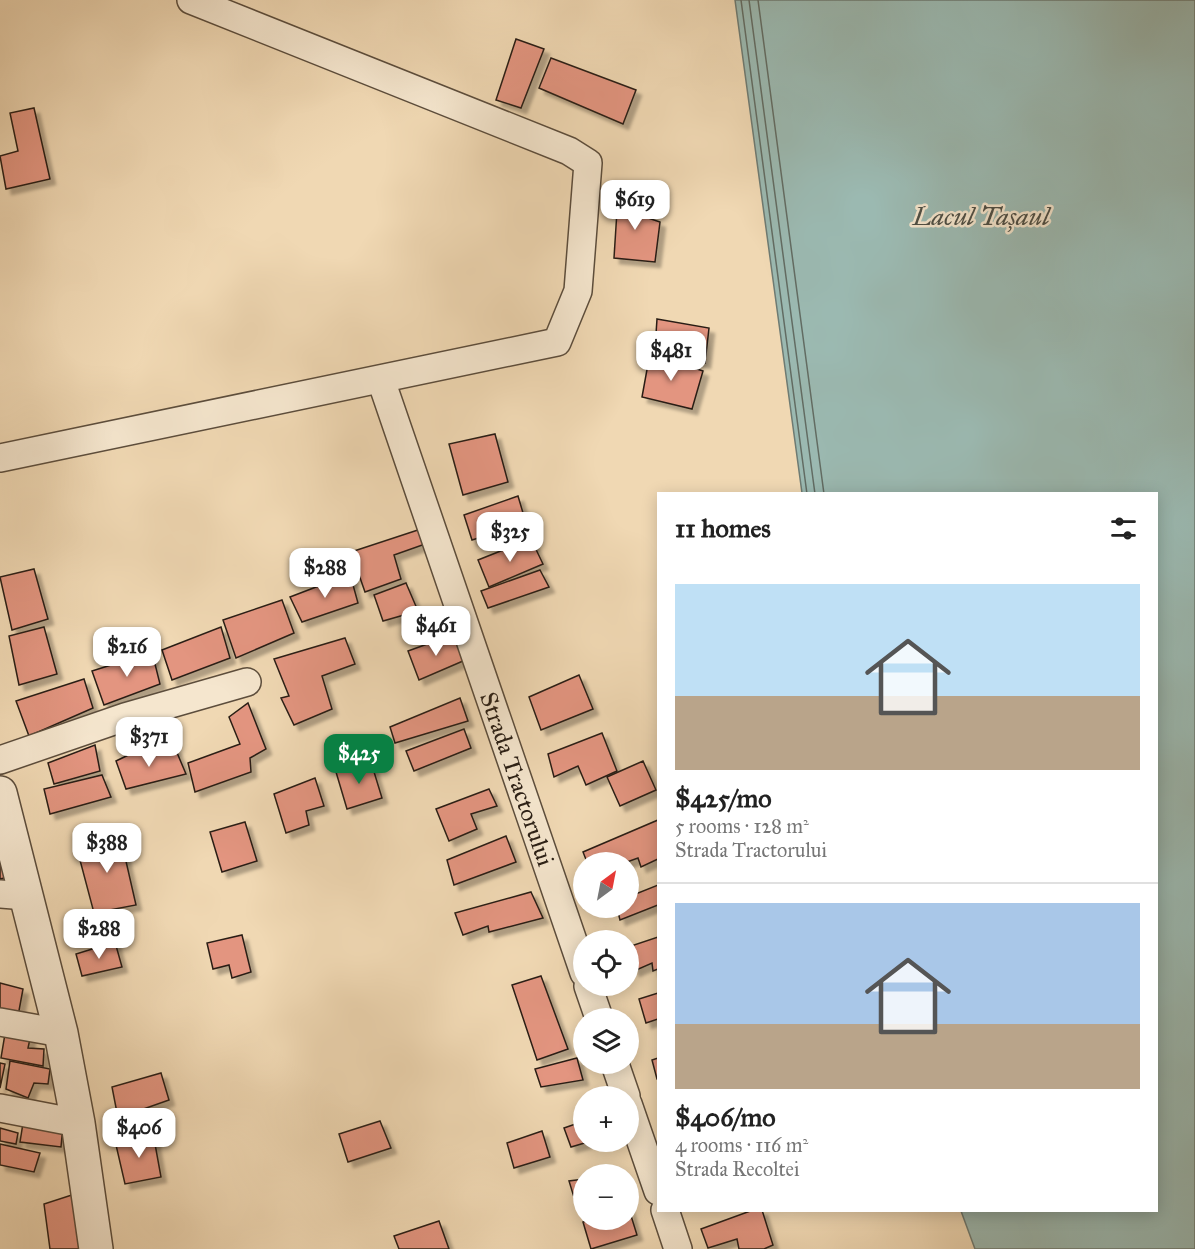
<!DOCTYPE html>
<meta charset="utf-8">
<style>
body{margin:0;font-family:"IM FELL Great Primer",serif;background:#f6f6f6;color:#222;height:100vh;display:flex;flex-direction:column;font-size:22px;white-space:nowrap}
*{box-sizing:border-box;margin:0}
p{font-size:20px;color:#767676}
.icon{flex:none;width:33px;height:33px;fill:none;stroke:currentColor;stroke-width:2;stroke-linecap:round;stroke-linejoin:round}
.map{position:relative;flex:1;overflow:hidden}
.sheet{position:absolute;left:657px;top:492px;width:501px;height:720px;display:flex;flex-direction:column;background:#fff;border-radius:0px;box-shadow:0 3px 15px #0003}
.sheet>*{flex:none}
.needle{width:39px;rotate:32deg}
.fabs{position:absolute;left:573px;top:852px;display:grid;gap:12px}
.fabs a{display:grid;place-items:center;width:66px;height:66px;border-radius:50%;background:#fff;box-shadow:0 3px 15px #0003;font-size:30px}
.price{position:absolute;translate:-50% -51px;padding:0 14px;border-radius:12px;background:#fff;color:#222;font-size:20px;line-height:39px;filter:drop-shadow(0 2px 3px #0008)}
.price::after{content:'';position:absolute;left:50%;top:36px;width:18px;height:14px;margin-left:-9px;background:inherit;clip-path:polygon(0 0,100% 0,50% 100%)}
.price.current{background:#0b8043;color:#fff}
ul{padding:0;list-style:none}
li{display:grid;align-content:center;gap:12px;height:318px;padding:0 18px}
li+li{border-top:2px solid #e0e0e0}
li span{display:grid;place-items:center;height:186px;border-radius:0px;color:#555}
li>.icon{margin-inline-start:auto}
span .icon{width:108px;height:108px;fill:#fffc;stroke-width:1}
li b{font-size:26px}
h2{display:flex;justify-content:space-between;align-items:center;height:72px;padding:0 18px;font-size:26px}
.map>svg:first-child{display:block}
.water{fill:#9bb9b1;stroke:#6e7b73;stroke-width:1.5}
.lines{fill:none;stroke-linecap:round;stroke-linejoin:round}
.shore{stroke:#626c63;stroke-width:1.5}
.building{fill:#e39580;stroke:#2a1f15;stroke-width:1.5;filter:url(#shadow)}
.minor-casing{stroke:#5c4d3c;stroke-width:30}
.tertiary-casing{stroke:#5c4d3c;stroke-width:36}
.minor{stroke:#f5e6ce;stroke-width:27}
.tertiary{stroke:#f5e6ce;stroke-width:33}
.labels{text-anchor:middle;stroke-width:5;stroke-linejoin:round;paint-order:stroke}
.street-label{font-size:24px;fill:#2a1f15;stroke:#f5e6ce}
.water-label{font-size:26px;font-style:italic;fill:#4c4d44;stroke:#f5e6ce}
</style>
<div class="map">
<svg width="1195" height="1249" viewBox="0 0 1195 1249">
<defs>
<filter id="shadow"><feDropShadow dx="5.5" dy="5.5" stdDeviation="1.5" flood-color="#0004"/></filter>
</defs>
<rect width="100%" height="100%" fill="#f0d8b3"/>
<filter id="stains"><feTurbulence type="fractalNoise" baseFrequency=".00333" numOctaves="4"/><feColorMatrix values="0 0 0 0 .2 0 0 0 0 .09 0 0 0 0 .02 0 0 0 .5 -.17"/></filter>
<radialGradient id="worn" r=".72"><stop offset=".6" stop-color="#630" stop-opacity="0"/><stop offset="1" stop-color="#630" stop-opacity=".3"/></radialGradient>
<path class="water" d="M735 0H1195V1249H975L961 1211 1156 1210V494L802 493Z"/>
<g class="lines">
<g class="shore">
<path d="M741 0 807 494"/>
<path d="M749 0 815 494"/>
<path d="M758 0 824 494"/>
</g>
</g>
<g class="building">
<path d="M516 39 544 49 521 108 496 100Z"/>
<path d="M551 58 636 90 623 124 539 88Z"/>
<path d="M34 108 50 179 6 189 0 156 18 151 10 113Z"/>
<path d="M618 195 644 199 645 217 660 222 655 262 614 258Z"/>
<path d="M657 319 709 328 705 363 655 349Z"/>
<path d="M650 353 703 371 692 409 642 397Z"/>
<path d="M495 434 508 482 463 495 449 444Z"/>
<path d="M518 496 526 523 472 540 464 515Z"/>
<path d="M424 528 428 543 394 555 401 579 365 592 351 552Z"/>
<path d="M531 539 543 564 489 587 478 560Z"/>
<path d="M34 569 48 619 12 630 0 577Z"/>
<path d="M540 570 549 587 488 608 481 591Z"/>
<path d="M350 574 358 603 302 622 290 597Z"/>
<path d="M406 583 418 611 383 621 374 595Z"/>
<path d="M282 600 294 633 236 658 223 620Z"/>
<path d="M44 627 57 674 19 685 9 636Z"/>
<path d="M221 627 230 658 172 680 162 650Z"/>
<path d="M455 634 463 661 419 680 408 651Z"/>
<path d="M345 638 355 664 322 676 332 709 294 725 281 698 289 696 274 659Z"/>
<path d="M152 652 160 684 104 705 92 671Z"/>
<path d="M579 675 593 709 541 730 529 697Z"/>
<path d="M84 679 93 708 29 736 16 701Z"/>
<path d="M460 698 468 721 395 743 390 727Z"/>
<path d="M248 703 266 749 250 758 251 772 195 792 188 763 240 744 229 717Z"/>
<path d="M464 729 471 748 414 771 406 751Z"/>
<path d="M602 733 617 771 586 785 578 766 554 777 548 754Z"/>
<path d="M95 745 100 771 54 784 48 763Z"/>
<path d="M145 747 146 757 175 748 186 774 126 789 116 761Z"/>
<path d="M643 761 656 790 620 806 607 777Z"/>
<path d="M371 762 382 798 347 809 336 772Z"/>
<path d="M102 775 111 797 50 814 44 789Z"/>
<path d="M315 778 324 806 306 811 309 825 286 833 274 794Z"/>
<path d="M489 789 497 806 471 814 477 829 449 841 436 809Z"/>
<path d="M658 820V859L641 867 638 858 627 862H587L583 852Z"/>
<path d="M245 822 257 861 222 872 210 832Z"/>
<path d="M120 835 136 905 94 913 76 845Z"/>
<path d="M506 836 516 862 454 885 447 860Z"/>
<path d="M0 842 8 877 0 879Z"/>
<path d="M658 885V905L620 920 617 908H628V897Z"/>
<path d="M531 892 543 918 489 932 488 926 463 935 455 913Z"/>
<path d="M242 935 251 972 232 978 229 965 213 969 207 943Z"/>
<path d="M658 937V969L653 971 652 963 634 971 628 954V947Z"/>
<path d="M115 942 122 967 82 976 76 954Z"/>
<path d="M541 976 568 1049 537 1060 512 985Z"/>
<path d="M0 983 23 989 18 1016 0 1012Z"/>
<path d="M658 993V1019L646 1023 639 999Z"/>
<path d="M6 1028 31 1034 28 1048 44 1049 43 1066 1 1058Z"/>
<path d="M577 1058 583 1080 541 1087 535 1069Z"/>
<path d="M658 1058V1079H657L652 1060Z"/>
<path d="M10 1061 50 1069 48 1084 34 1083 28 1098 6 1089Z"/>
<path d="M0 1063 5 1064 0 1088Z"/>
<path d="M161 1073 169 1100 118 1118 112 1087Z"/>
<path d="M24 1117 63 1125 61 1147 20 1142Z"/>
<path d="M380 1121 391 1148 348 1162 339 1134Z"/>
<path d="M584 1121V1142H588L571 1147 564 1128Z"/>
<path d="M0 1128 18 1133 16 1144 0 1141Z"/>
<path d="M542 1131 550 1157 514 1168 507 1143Z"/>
<path d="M153 1133 161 1177 125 1184 116 1145Z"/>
<path d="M0 1144 40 1153 34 1172 0 1165Z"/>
<path d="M584 1179V1205L577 1207 569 1181Z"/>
<path d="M81 1192 88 1249H50L44 1204Z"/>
<path d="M628 1206 637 1235 591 1249 583 1222 590 1220H628Z"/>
<path d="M753 1210H762L773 1245 764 1249H739L737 1239 708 1248 701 1229Z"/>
<path d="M439 1221 449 1249H399L394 1236Z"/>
</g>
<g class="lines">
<defs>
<g id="minor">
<path d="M381 380 584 973"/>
<path d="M0 458 557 342 578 291 588 163 569 151 191 0"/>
<path d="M0 760 125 717 247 682"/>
<path d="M0 894 26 896"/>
<path d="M588 986 599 1018"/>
<path d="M0 1022 61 1033"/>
<path d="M615 1064 626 1096"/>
<path d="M628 1104 658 1191"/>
<path d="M0 1108 78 1123"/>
<path d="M665 1210 678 1249"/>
</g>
<path id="tertiary" d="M0 793 61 1033 78 1123 96 1249"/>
</defs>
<use href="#minor" class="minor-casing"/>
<use href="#tertiary" class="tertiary-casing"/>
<use href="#minor" class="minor"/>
<use href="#tertiary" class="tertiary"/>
</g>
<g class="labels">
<g class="street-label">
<text transform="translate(517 779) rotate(71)" y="8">Strada Tractorului</text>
</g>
<g class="water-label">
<text x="981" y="225">Lacul Tașaul</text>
</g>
</g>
<rect width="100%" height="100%" filter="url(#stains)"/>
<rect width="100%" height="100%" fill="url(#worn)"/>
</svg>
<div class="fabs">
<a><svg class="needle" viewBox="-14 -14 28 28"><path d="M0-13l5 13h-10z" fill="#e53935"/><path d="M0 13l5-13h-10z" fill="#767676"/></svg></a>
<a><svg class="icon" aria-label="locate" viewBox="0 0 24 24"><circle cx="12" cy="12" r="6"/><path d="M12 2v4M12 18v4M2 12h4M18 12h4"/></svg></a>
<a><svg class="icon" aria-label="layers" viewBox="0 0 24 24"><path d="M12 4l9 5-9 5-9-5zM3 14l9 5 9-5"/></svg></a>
<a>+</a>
<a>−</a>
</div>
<b class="price" style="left:635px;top:231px">$619</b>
<b class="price" style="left:671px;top:382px">$481</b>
<b class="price" style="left:510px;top:563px">$325</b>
<b class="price" style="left:325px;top:599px">$288</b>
<b class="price" style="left:436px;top:657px">$461</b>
<b class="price" style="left:127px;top:678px">$216</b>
<b class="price" style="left:149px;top:768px">$371</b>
<b class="price current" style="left:359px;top:785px">$425</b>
<b class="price" style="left:107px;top:874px">$388</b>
<b class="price" style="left:99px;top:960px">$288</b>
<b class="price" style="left:139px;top:1159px">$406</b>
<section class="sheet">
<h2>11 homes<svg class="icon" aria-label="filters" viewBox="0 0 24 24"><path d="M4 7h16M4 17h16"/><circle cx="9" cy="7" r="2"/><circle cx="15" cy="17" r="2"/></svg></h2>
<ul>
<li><span style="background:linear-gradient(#bfe0f5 60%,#b9a48a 0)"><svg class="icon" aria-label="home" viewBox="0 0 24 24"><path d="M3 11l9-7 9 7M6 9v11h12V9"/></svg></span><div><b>$425/mo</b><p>5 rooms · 128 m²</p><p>Strada Tractorului</p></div></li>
<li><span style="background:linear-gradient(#a9c7e8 65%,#b9a48a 0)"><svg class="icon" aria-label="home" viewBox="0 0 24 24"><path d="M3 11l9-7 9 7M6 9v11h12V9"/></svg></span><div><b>$406/mo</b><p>4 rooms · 116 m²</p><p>Strada Recoltei</p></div></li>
</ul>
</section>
</div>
